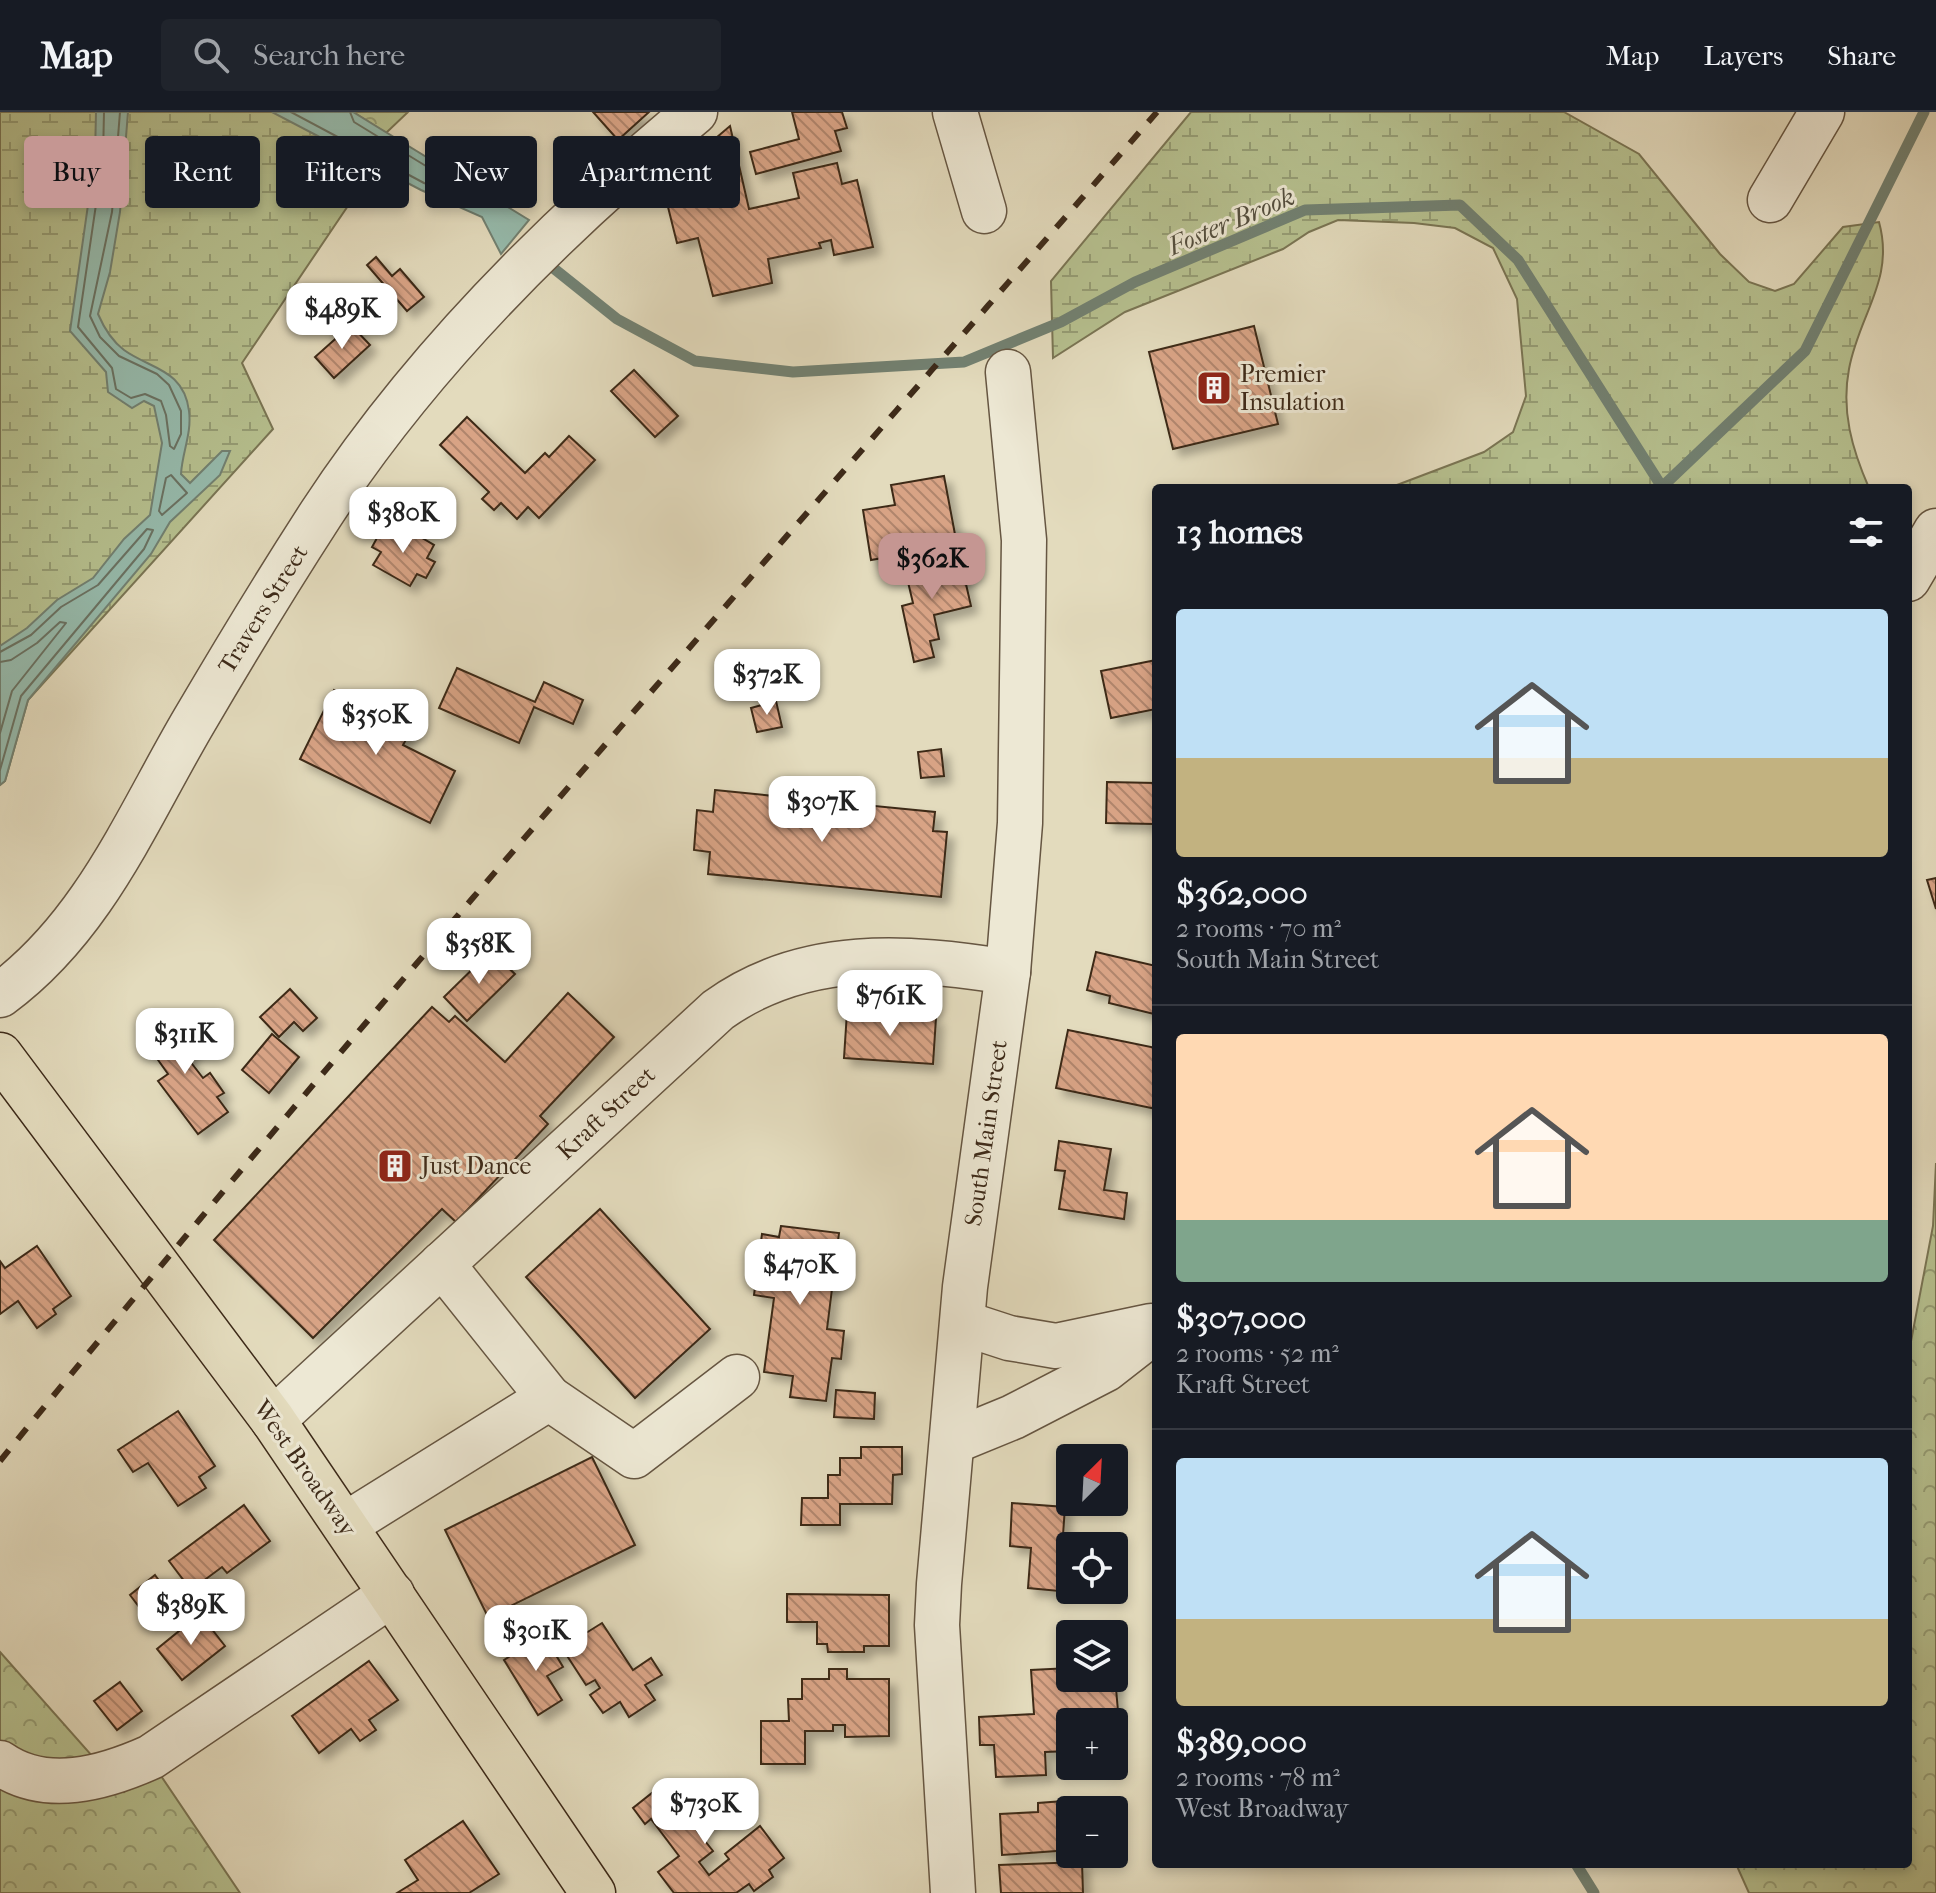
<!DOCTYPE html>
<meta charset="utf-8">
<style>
body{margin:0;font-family:"IM FELL French Canon",serif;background:#20242c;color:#f1f3f6;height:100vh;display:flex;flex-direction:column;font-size:30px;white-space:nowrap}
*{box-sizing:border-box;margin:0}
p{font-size:26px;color:#9ea1a6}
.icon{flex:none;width:44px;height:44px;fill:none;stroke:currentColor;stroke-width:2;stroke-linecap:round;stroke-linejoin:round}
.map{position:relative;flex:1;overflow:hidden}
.drawer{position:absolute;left:1152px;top:372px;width:760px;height:1384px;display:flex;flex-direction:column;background:#171b24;border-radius:8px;box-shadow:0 4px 12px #0003}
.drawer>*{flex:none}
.banner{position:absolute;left:24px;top:24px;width:760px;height:72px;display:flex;gap:16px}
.needle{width:52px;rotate:24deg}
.controls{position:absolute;left:1056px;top:1332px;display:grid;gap:16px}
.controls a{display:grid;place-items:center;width:72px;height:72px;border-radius:8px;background:#171b24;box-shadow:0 4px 12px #0003;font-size:40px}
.price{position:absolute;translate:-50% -68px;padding:0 18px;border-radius:16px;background:#fff;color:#222;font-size:26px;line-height:52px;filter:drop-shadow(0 2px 4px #0008)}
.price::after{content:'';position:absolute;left:50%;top:48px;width:24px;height:18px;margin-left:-12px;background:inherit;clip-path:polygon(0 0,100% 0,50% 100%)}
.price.on{background:#c59692;color:#111}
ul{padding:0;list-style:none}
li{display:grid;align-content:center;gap:16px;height:424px;padding:0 24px}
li+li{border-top:2px solid #363941}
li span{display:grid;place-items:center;height:248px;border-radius:8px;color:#555}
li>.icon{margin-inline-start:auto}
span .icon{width:144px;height:144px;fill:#fffc;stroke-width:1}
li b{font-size:34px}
h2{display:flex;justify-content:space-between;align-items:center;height:96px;padding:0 24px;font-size:34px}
.tag{padding:0 28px;border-radius:8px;background:#171b24;box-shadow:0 4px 12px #0003;font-size:28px;line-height:72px}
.tag.on{background:#c59692;color:#111}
header{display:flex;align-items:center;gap:48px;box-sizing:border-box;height:112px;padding:0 40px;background:#171b24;border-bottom:2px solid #363941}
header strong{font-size:38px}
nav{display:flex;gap:44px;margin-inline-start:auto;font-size:28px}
.search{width:560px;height:72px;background:#20242c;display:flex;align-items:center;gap:20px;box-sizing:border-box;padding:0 28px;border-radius:8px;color:#9ea1a6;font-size:30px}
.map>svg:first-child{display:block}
.forest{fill:url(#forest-crowns);stroke:#7a7554;stroke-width:2}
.wetland{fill:url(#wetland-marsh);stroke:#7a7554;stroke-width:2}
.water{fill:#96bbad;stroke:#728172;stroke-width:2}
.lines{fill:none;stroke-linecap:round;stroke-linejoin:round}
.shore{stroke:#6a7263;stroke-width:2}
.stream{stroke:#728172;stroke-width:11}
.building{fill:url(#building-back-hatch);stroke:#3d2a19;stroke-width:2;filter:url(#shadow)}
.minor-casing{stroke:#665642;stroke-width:47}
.major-casing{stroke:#3d2a19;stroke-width:47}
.minor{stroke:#ede8d4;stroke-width:44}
.major{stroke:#e3dbbd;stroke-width:44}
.rail{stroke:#3d2a19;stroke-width:6;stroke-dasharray:14 14;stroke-linecap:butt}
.labels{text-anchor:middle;stroke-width:6;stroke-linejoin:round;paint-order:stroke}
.poi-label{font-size:24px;fill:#3d2a19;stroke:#ede8d4;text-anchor:start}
.street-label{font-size:24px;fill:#3d2a19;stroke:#ede8d4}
.water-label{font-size:26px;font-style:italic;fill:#534e3e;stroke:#ede8d4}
</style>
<header>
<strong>Map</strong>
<div class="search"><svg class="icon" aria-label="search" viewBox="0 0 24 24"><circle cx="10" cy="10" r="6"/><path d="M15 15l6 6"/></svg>Search here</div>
<nav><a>Map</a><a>Layers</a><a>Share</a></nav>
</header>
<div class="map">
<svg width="1936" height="1781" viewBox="0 0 1936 1781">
<defs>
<pattern id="forest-crowns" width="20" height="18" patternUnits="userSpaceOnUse" patternTransform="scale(2)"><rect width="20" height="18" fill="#b6c08f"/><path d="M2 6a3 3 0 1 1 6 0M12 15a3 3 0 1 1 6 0" fill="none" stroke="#959c74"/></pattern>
<pattern id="wetland-marsh" width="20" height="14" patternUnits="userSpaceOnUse" patternTransform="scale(2)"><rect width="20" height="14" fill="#b6c08f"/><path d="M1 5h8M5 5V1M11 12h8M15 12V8" fill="none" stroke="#959c74"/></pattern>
<pattern id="building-back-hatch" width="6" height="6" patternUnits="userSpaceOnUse" patternTransform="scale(2)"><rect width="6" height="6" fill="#d8a385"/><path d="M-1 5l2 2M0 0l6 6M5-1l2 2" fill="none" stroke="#b0856c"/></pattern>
<filter id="shadow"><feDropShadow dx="7" dy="7" stdDeviation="4" flood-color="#0004"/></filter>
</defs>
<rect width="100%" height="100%" fill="#e3dbbd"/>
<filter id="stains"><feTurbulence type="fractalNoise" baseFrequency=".0025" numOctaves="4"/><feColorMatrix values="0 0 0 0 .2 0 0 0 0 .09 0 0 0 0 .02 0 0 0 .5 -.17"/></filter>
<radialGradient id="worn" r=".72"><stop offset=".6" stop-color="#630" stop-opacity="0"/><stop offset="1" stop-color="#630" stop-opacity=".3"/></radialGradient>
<g class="forest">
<path d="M353 0H408L386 21Z"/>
<path d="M1936 1051V1781H1749L1736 1752H1908V1245L1933 1114Z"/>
<path d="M0 1540 124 1680 155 1655 240 1781H0Z"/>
</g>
<g class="wetland">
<path d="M0 0H353L362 73 242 251 273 317 28 588 5 669 0 673Z"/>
<path d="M1191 0H1564L1639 42 1720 142 1749 170 1775 179 1794 172 1843 115 1879 110C1895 168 1859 202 1849 257 1841 299 1852 337 1869 376H1389L1484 340 1513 320 1526 284 1517 187 1493 136 1455 116 1414 111 1338 108 1309 120 1283 137 1125 200 1053 246 1051 169Z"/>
</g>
<g class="water">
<path d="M96 0H128L120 100 110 160 98 202C104 216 112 229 124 238 150 257 184 257 189 299 192 321 182 341 181 362L190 371 222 339H230L220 363 170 410 151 442 28 588 5 669 0 673V534L27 516 57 488 93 466 124 427 150 403 162 331 154 294 144 289 132 296 108 280 106 260 70 219 95 44Z"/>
<path d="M272 0H353L529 108 501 142 482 105 421 78Z"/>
</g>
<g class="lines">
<g class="shore">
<path d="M104 0 103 45 78 215 112 256 116 277 131 286 145 282 161 289 166 303 170 334 174 337 181 322V299L169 273 157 262 119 244 100 225 90 204 112 100 120 0"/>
<path d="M291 0 424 71 471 87 470 81 354 10 350 0"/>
<path d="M171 363 187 381 162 403 159 399 166 366Z"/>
<path d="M0 540 31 523 61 495 98 473 147 417 153 418 144 437 21 584 0 658"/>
<path d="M0 550 11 548 37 531 60 510 66 511 12 579 0 621"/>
</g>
<g class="stream">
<path d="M542 147 617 207 695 249 793 260 964 250 1061 210 1135 170 1305 98 1460 93 1518 148 1662 375 1805 239 1924 0"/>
<path d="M1576 1752 1594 1781"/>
</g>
</g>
<g class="building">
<path d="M593 0H649L618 28Z"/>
<path d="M792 0H842L847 16 835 19 841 39 756 62 750 40 799 27Z"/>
<path d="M730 14 749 97 799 86 793 61 837 51 842 72 857 68 873 135 834 143 831 128 819 131 821 136 768 147 772 171 713 184 698 126 677 131 664 79 681 75 677 59Z"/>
<path d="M376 145 392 164 400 157 424 185 407 199 367 153Z"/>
<path d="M351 213 370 233 334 266 315 245Z"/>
<path d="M1254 214 1278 312 1173 337 1149 240Z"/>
<path d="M634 258 678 304 655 325 611 279Z"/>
<path d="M467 305 525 361 545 341 549 345 569 324 595 348 539 406 528 395 517 407 501 391 494 398 482 387 489 380 440 333Z"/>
<path d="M944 364 957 433 871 448 863 398 895 393 891 373Z"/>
<path d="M398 412 434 433 427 446 435 450 426 466 417 462 410 474 373 453 381 440 372 435 382 417 392 423Z"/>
<path d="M915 446 918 456 960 446 971 494 934 503 939 527 930 529 934 545 914 550 902 494 913 491 903 449Z"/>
<path d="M1156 548V597L1111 606 1101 559Z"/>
<path d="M457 556 535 590 544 570 583 588 573 612 534 595 519 631 439 596Z"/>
<path d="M334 578 412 617 403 633 455 659 430 711 300 647Z"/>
<path d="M776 589 782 615 757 620 751 596Z"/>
<path d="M941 637 944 664 921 666 918 640Z"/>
<path d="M1107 670 1156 671V730L1154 712 1106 711Z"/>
<path d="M715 678 843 691 841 711 863 713 865 693 935 700 933 719 947 720 941 785 708 762 710 740 694 738 697 698 713 700Z"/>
<path d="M1936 766V797L1927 768Z"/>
<path d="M491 839 515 862 467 909 444 885Z"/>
<path d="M1096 840 1156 854 1154 902 1109 891 1110 884 1087 878Z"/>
<path d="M290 877 317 906 303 919 294 910 279 925 260 905Z"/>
<path d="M568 881 614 925 540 1004 548 1012 456 1110 442 1097 313 1226 214 1128 432 895 449 910 455 904 505 950Z"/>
<path d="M847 900 936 906 933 952 844 946Z"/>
<path d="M169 903 196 938 186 944 203 966 210 961 224 981 217 985 228 1000 198 1022 158 969 168 962 141 924Z"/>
<path d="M1068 918 1156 936V997L1056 976Z"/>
<path d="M272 922 299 945 269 981 242 958Z"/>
<path d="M1059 1029 1111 1037 1104 1078 1127 1081 1124 1107 1059 1097 1065 1059 1055 1058Z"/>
<path d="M600 1097 710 1217 635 1286 526 1165Z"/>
<path d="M781 1114 839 1121 827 1217 844 1219 841 1247 832 1246 826 1289 790 1285 793 1264 764 1260 774 1186 754 1183 762 1122 779 1125Z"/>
<path d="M37 1134 71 1184 53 1197 56 1202 37 1216 18 1189 0 1202V1149L5 1156Z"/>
<path d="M836 1278 875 1281 874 1307 834 1305Z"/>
<path d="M178 1299 215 1354 199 1365 206 1376 178 1394 148 1351 133 1360 118 1338Z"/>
<path d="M861 1335H902V1362L893 1363 892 1392H840V1413H801L802 1386H828V1363H840V1346H861Z"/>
<path d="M592 1345 635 1433 488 1505 445 1418Z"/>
<path d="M1012 1391 1065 1395 1059 1479 1028 1476 1031 1436 1010 1434Z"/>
<path d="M244 1393 270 1429 227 1461 222 1455 191 1478 169 1449Z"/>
<path d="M155 1463 171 1485 146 1504 130 1483Z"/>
<path d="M787 1482 889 1483V1534H864V1540H828L827 1532H817V1510H787Z"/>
<path d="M200 1502 225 1534 182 1568 157 1537Z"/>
<path d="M602 1511 633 1558 651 1546 662 1563 645 1573 655 1588 629 1605 620 1590 603 1601 590 1583 600 1576 595 1568 586 1573 562 1536Z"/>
<path d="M544 1523 563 1555 547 1564 562 1588 538 1603 504 1548Z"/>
<path d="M369 1549 398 1588 369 1608 376 1618 360 1629 351 1617 319 1641 292 1604Z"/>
<path d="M1114 1554 1118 1599 1070 1602V1639L1045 1640 1046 1663 996 1665 994 1633H980L979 1605 1034 1602 1031 1558 1070 1556V1566H1114Z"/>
<path d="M829 1557H847V1567H889V1624L845 1625V1613H833V1619H805V1652H761V1609H789L788 1587H802V1567H829Z"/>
<path d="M120 1570 142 1599 117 1618 94 1589Z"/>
<path d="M667 1669 681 1687 699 1674 720 1701 697 1719 713 1739 699 1750 709 1763 729 1747 725 1742 760 1714 784 1746 769 1758 773 1765 754 1779 749 1772 736 1781H674L658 1760 679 1744 651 1707 645 1712 633 1696Z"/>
<path d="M1077 1688V1698H1070V1738L1002 1743 1000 1702 1038 1700V1691Z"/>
<path d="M463 1709 499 1762 469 1781H397L418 1768 405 1748Z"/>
<path d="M1082 1750 1083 1781H1001L999 1753Z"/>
</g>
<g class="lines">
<defs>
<g id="minor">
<path d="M955 0 984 99"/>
<path d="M1770 88 1822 0"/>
<path d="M1908 467 1936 419"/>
<path d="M0 883C94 814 137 706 194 609 235 539 277 470 321 402 421 249 554 116 695 0"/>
<path d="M963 1211 1009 1226 1056 1234 1151 1214"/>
<path d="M549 1286 634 1344 737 1265"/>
<path d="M273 1308 718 898C804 836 908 844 1008 860"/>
<path d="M952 1330 1013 1305 1106 1257 1156 1218"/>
<path d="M345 1413 549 1286 442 1152"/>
<path d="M0 1651C46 1683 104 1666 151 1645L392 1482"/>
<path d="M953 1781 937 1513 939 1472 965 1175 1008 860 1020 711 1024 428 1008 260"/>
</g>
<path id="major" d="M0 943 273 1308 593 1781"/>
</defs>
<use href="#minor" class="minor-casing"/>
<use href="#major" class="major-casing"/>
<use href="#minor" class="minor"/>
<use href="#major" class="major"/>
<path class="rail" d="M0 1349C374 890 768 447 1157 0"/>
</g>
<defs>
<symbol id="building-square" viewBox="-11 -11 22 22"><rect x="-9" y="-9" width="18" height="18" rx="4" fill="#8f2418" stroke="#ede8d4"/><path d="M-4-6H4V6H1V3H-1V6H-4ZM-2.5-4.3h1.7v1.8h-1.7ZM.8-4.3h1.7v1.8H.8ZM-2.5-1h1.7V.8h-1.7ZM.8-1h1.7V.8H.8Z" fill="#fff"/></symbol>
</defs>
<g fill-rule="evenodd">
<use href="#building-square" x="1194" y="256" width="40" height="40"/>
<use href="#building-square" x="375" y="1034" width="40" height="40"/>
</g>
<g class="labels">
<g class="poi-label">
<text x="1240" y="270">Premier<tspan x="1240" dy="28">Insulation</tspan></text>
<text x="421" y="1062">Just Dance</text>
</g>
<g class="street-label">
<text transform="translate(263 497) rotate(-58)" y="8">Travers Street</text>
<text transform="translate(606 1001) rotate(-43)" y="8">Kraft Street</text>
<text transform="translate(986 1021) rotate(-82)" y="8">South Main Street</text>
<text transform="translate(305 1356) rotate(55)" y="8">West Broadway</text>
</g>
<g class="water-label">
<text transform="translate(1231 109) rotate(-23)" y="9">Foster Brook</text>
</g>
</g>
<rect width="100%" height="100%" filter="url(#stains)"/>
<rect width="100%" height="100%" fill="url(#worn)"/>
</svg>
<div class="controls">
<a><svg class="needle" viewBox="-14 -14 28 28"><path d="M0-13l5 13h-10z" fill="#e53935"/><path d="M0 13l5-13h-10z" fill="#9ea1a6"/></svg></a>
<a><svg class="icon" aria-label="locate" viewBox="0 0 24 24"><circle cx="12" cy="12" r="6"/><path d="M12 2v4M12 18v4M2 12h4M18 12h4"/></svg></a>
<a><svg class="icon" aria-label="layers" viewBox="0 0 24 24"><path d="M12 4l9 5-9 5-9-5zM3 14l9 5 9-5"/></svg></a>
<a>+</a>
<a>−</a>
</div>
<b class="price" style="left:342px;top:239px">$489K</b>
<b class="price" style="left:403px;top:443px">$380K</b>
<b class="price on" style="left:932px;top:489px">$362K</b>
<b class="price" style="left:767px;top:605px">$372K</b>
<b class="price" style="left:376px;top:645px">$350K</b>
<b class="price" style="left:822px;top:732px">$307K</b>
<b class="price" style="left:479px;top:874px">$358K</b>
<b class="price" style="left:890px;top:926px">$761K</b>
<b class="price" style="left:185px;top:964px">$311K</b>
<b class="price" style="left:800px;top:1195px">$470K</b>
<b class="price" style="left:191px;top:1535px">$389K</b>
<b class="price" style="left:536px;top:1561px">$301K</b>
<b class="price" style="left:705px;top:1734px">$730K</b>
<div class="banner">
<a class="tag on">Buy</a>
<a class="tag">Rent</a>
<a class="tag">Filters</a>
<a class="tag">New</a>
<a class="tag">Apartment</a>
</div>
<section class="drawer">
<h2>13 homes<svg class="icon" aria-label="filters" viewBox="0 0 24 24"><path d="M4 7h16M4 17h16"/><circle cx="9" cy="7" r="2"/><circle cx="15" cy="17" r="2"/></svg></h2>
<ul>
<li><span style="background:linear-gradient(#bfe0f5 60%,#c2b280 0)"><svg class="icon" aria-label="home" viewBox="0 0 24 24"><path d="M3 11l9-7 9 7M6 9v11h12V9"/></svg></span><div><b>$362,000</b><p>2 rooms · 70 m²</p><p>South Main Street</p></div></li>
<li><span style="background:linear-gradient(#ffd9b3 75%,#7fa58c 0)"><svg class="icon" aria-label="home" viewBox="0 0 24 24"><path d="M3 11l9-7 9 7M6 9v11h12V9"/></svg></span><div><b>$307,000</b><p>2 rooms · 52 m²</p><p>Kraft Street</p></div></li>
<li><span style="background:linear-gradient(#bfe0f5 65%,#c2b280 0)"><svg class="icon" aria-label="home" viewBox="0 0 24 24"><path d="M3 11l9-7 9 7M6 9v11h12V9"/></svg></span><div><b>$389,000</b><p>2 rooms · 78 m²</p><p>West Broadway</p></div></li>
</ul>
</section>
</div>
